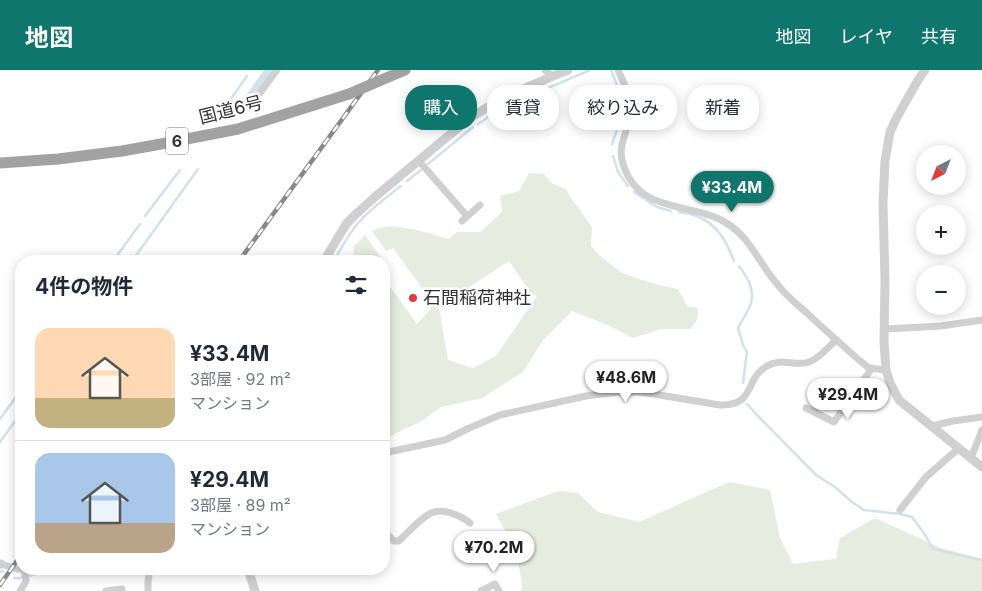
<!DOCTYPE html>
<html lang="ja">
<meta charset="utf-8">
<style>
body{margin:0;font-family:Inter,"Noto Sans JP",sans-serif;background:#f6f6f7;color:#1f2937;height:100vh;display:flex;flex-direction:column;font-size:19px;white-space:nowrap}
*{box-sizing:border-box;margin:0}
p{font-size:16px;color:#747a83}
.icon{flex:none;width:28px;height:28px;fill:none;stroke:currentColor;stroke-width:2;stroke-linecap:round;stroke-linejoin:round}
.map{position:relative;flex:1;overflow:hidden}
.side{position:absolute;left:15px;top:185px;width:375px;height:320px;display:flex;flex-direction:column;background:#fff;border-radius:20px;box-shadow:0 2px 12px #0003}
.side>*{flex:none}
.top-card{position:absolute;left:405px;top:15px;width:475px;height:45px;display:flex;gap:10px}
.needle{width:32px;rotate:222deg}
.tools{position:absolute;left:916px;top:75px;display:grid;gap:10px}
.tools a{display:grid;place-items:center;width:50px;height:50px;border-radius:50%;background:#fff;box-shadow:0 2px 12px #0003;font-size:25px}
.price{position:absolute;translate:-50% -42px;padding:0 11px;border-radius:18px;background:#fff;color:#222;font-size:16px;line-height:32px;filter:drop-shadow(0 1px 2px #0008)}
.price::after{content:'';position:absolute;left:50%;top:30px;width:15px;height:11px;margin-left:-8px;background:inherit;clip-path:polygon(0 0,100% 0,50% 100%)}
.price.current{background:#0f766e;color:#fff}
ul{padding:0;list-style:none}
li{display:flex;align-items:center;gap:15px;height:125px;padding:0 20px}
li+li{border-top:1px solid #e0e1e3}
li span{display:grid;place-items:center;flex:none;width:140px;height:100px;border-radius:15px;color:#555}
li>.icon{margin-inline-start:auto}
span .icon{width:60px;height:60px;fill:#fffc;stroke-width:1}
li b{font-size:21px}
h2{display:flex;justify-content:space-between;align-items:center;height:60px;padding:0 20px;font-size:21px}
.tag{padding:0 18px;border-radius:20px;background:#fff;box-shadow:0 2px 12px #0003;font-size:18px;line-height:45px}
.tag.current{background:#0f766e;color:#fff}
header{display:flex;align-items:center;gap:30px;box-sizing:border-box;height:70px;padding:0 25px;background:#0f766e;color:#fff}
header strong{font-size:24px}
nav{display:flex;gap:28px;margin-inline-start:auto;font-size:18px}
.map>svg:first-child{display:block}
.green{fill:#e6ecdf;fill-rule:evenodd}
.water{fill:#cfe2ee}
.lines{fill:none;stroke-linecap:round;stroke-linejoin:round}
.stream{stroke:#cfe2ee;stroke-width:2.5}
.minor{stroke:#d0d0d0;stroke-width:7}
.tertiary{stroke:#d0d0d0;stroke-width:9}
.trunk{stroke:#a2a2a2;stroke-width:11}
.rail-casing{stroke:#888;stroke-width:4.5}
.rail{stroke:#fff;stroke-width:2.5;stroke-dasharray:8;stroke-linecap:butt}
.trunk-bridge{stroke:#a2a2a2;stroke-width:11}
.poi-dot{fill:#e63946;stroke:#fff;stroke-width:2}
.labels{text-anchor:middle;stroke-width:5;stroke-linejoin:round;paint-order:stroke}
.shield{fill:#fff;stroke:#707070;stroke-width:1}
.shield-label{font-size:16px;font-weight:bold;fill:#333}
.street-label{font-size:18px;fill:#333;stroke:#fff}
.poi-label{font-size:18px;fill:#333;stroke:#fff;text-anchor:start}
</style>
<header>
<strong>地図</strong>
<nav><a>地図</a><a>レイヤ</a><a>共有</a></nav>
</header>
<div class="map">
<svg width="982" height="521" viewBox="0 0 982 521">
<rect width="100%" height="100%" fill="#fff"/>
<g class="green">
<path d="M529 103 544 104 551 113 566 119 571 128 592 157 591 176 599 185 622 203 651 213 678 219 687 236 698 238C699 247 697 252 690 259H661L633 268 610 256 572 241 543 270 523 302 482 328 441 337 422 351 384 369V196L389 215 417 254 431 239 422 218 393 178 386 181 372 161C392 149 429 164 449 169L457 162H480L502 142 500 126 519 121ZM509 191 531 223 537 226 496 286 473 298 448 290 439 237Z"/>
<path d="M365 165 381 188 382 191H353L354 176Z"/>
<path d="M729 412 770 420 780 468 793 494 836 489 840 468 875 448 941 478 982 489V521H521L522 514 516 480 496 444 558 421 578 423 598 442 639 452Z"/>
</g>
<path class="water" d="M264 0H274L254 27 242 31Z"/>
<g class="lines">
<g class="stream">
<path d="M611 0 623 31V43L612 74"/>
<path d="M230 30 247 6"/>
<path d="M478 54 499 40 515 32 590 0"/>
<path d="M613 86 618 102 628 116"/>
<path d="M428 94 473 57"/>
<path d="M407 111 421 100"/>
<path d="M634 122 657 137 671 141"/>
<path d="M679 142C686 143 693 144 699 147 718 155 727 173 734 191"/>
<path d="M145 146 180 100"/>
<path d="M337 185C344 174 350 162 359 152 371 138 387 127 401 116"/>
<path d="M113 191 140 154"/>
<path d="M132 191 198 99"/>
<path d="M739 196C747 207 755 218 751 233 749 240 742 250 738 258L743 275 747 282 743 313"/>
<path d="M747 334 758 346 816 405 835 417 852 432 864 440 900 444 912 447 926 466 933 479 982 490"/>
<path d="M0 349 21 320"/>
<path d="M0 372 21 343"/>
<path d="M0 502 1 501 3 502"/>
<path d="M29 506 53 499"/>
<path d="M14 508H21"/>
</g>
<g class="minor">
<path d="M545 0 552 6"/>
<path d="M618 0C624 12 630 26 630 40 629 68 612 75 628 106 647 143 697 133 728 154 751 169 760 195 778 215 786 226 798 235 808 244 825 260 842 275 859 290L869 298 886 300"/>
<path d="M260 23 277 0"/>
<path d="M419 91 467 146"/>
<path d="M462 151 480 135"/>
<path d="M885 259 941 256 982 250"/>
<path d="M806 338 834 352 872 298"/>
<path d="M932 356 953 351 982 347"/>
<path d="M384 383 445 370 467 359 500 345 586 326 618 322H641L720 335C756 336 744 309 767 296 782 287 794 297 809 292 819 289 828 277 836 270"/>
<path d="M971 388 982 360"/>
<path d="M900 440 926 407 959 378"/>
<path d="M384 461 394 471H399C408 462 418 451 429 444 442 437 460 445 470 453"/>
<path d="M1 494 17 499H27"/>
<path d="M20 521 26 511 24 499"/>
<path d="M106 521 122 519"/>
<path d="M148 521V511L150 499"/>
<path d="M481 521 495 514 499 521"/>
</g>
<g class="tertiary">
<path d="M925 0 918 10 896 49 890 62 885 91 883 134 885 210 884 272 886 300 890 313 899 330 982 397"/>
<path d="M324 191 337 169 347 153 356 144 376 126 465 52C496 29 532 15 568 0"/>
<path d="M0 494H1"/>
<path d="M248 499 255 521"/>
</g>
<g class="trunk">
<path d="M379 11 405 0"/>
<path d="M0 93 58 89 122 81 161 74 238 59 349 24"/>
</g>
<defs>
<g id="rail">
<path d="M239 191 378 0"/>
<path d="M0 515 21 485"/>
</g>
</defs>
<use href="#rail" class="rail-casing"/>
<use href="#rail" class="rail"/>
<path class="trunk-bridge" d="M349 24 379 11"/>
</g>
<circle class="poi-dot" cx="413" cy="228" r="5"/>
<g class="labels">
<rect class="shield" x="166" y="57.5" width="22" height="27" rx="4"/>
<g class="shield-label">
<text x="177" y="77">6</text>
</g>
<g class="street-label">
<text transform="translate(231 40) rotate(-14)" y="6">国道6号</text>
</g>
<g class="poi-label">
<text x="423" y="234">石間稲荷神社</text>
</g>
</g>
</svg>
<div class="tools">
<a><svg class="needle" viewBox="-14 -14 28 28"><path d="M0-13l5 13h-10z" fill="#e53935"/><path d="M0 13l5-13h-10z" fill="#747a83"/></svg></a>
<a>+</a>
<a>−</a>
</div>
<b class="price current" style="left:732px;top:143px">¥33.4M</b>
<b class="price" style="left:626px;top:333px">¥48.6M</b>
<b class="price" style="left:848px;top:350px">¥29.4M</b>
<b class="price" style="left:494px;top:503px">¥70.2M</b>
<div class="top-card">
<a class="tag current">購入</a>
<a class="tag">賃貸</a>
<a class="tag">絞り込み</a>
<a class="tag">新着</a>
</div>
<section class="side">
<h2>4件の物件<svg class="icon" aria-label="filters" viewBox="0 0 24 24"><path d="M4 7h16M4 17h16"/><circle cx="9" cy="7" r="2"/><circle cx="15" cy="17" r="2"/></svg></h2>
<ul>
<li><span style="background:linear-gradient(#ffd9b3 70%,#c2b280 0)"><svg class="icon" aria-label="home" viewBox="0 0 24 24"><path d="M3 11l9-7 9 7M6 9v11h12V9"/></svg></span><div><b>¥33.4M</b><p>3部屋 · 92 m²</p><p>マンション</p></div></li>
<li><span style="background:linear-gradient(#a9c7e8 70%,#b9a48a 0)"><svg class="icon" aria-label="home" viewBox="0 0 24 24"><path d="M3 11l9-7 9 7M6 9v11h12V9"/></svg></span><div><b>¥29.4M</b><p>3部屋 · 89 m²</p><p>マンション</p></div></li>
</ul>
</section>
</div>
